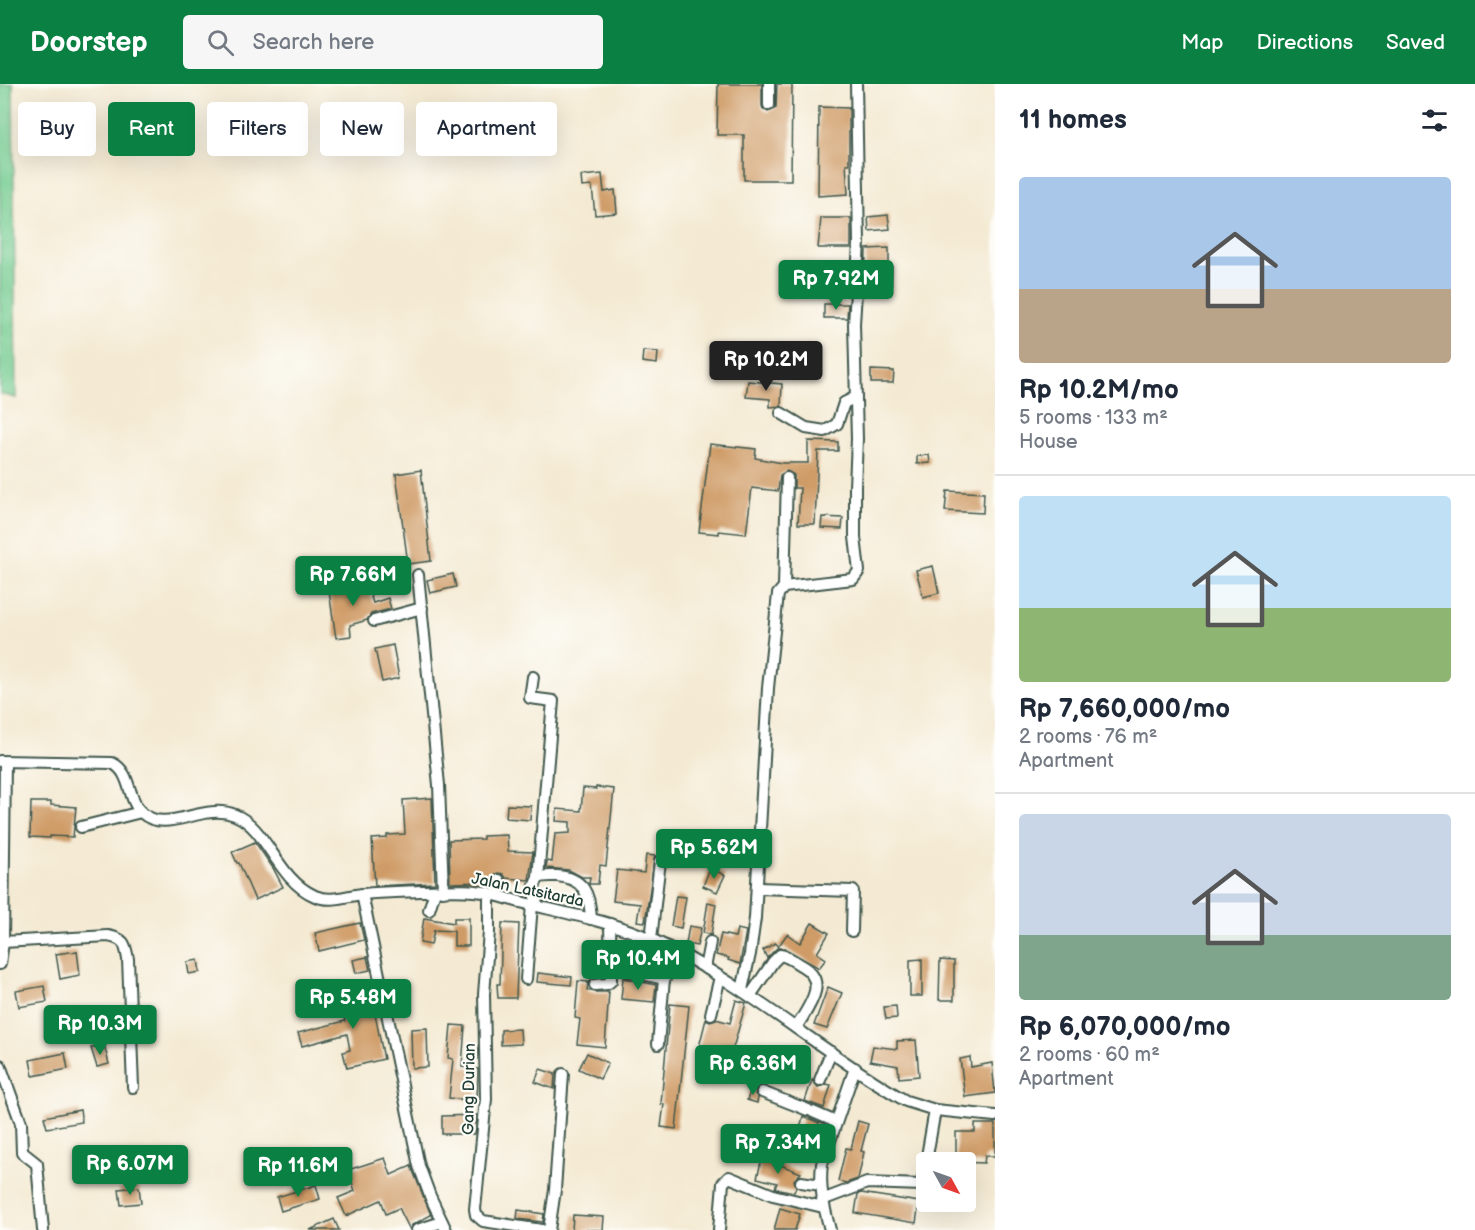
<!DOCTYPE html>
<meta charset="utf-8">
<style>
body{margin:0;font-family:"Balsamiq Sans",sans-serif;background:#f6f6f7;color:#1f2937;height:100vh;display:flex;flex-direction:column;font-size:22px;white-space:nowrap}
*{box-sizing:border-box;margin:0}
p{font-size:20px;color:#747a83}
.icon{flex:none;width:33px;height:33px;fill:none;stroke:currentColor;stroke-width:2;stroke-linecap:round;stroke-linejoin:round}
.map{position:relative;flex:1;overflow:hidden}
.panel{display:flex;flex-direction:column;background:#fff;width:480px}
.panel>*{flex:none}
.hud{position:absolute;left:18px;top:18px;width:570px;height:54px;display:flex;gap:12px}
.needle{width:39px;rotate:130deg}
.fabs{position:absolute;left:916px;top:1068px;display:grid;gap:12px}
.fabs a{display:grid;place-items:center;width:60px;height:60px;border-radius:6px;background:#fff;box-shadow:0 6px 24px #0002;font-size:30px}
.price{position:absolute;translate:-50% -51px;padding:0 14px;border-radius:6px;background:#0b8043;color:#fff;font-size:20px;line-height:39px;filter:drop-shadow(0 2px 3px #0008)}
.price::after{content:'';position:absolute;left:50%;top:36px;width:18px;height:14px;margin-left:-9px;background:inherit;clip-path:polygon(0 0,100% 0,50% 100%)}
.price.on{background:#222;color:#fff}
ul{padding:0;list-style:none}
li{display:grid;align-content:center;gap:12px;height:318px;padding:0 24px}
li+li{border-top:2px solid #e0e1e3}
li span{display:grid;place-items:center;height:186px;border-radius:6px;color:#555}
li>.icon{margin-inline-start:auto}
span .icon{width:108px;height:108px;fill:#fffc;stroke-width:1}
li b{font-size:26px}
h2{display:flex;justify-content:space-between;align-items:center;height:72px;padding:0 24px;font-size:26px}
.chip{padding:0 21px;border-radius:6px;background:#fff;box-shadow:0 6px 24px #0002;font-size:21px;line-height:54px}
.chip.on{background:#0b8043;color:#fff}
header{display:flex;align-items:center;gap:36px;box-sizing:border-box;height:84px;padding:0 30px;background:#0b8043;color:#fff}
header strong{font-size:28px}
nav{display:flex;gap:33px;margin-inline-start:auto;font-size:21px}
.search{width:420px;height:54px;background:#f6f6f7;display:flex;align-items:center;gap:15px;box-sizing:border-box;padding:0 21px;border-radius:6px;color:#747a83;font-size:22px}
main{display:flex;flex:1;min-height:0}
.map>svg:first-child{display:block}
.green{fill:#75cc91;stroke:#4a8462;stroke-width:1.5}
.building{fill:#cf9b66}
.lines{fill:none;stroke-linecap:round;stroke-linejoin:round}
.minor-casing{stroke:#3f574c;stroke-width:14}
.minor{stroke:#fff;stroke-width:10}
.labels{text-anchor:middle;stroke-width:4.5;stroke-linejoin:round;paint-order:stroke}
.street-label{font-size:16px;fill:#1f3d34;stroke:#fdfcf7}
</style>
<header>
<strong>Doorstep</strong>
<div class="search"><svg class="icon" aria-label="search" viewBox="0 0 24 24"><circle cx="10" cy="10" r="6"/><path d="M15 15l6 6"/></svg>Search here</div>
<nav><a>Map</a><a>Directions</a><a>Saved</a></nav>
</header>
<main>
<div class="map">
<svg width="995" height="1146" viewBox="0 0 995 1146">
<rect width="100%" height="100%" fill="#fdfcf7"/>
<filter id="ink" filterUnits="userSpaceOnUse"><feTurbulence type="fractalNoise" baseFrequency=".0167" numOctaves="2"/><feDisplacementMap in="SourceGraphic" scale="12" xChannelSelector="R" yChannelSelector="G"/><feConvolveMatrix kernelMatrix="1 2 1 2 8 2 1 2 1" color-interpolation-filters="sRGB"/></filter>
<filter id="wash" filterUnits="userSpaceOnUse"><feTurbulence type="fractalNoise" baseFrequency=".008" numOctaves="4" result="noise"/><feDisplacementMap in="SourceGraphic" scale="24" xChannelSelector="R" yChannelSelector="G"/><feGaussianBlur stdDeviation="1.35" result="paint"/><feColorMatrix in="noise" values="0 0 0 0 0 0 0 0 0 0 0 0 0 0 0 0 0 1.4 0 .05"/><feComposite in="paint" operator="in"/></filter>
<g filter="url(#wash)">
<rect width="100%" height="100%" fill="#f4ead3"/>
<path class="green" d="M0 0H13L16 314 0 310Z"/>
<g id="blocks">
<g class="building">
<path d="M718 0H762V22L763 25 768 28 776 24 777 0H792L791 96H744V51H717Z"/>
<path d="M819 23 849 24V80H846L848 110 818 112Z"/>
<path d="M602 90 604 108 615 106 617 129 595 131 592 102 582 103 581 92Z"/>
<path d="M888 131 890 145 869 147 868 133Z"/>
<path d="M821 134H851V164H818Z"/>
<path d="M889 164V182H892L891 210H865L866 165Z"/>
<path d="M824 220H848L847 234H824Z"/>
<path d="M643 267 658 268 657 280 642 278Z"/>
<path d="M871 286 894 287 893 299H871Z"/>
<path d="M748 297 782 300 781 322 770 323V315L746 313Z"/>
<path d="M808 357 838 358V367H818L815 440H798L800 404H794V391L787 387 780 391 778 407 752 404 746 450 719 447V450L699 448 710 360 756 365 755 374 782 379H808Z"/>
<path d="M929 371 930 379 917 380V372Z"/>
<path d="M421 386 431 477 408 480 396 390Z"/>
<path d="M947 407 984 409 983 429 945 427Z"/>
<path d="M822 433 843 434 842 445 821 444Z"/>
<path d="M933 482 939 509 923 513 916 486Z"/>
<path d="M453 490 456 503 430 509 427 496Z"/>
<path d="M366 498 373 519 388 514 391 525 371 530 367 536 350 541 351 552 336 554 328 501 344 499 345 504Z"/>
<path d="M393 561 399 594 382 598 375 565Z"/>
<path d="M596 703 614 705 606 782 600 781 598 800H589L590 793H582L569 786 546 784 547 777 552 778 555 750 570 749V738L556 737 557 725 581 727 583 704 596 705Z"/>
<path d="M432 714 435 799 375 802 372 755 387 754V751L405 750 403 716Z"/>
<path d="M31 718H51V721L76 723 73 753 50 752V754L30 753Z"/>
<path d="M507 721 531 722 530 736 506 734Z"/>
<path d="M507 751 508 767 533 768 529 796 506 794 503 790 498 789 492 793V802L485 801V798L450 799 449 756 483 755V752Z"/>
<path d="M669 755 680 757 678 768 667 766Z"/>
<path d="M255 758 273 784 283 803 255 816 239 779H237L232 768Z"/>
<path d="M646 771 655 772 645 838 637 837 640 820 613 817 617 786 644 789Z"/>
<path d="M710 784 725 791 717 808 703 802Z"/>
<path d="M676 812 686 813 681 844 671 842Z"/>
<path d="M708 818 716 820 711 851 703 849Z"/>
<path d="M424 834 454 839V834H469V862H454V847L434 846 431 861 420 859Z"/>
<path d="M360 839 364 856 319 867 315 849Z"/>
<path d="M502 839 519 840 516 914H498L497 900H500Z"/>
<path d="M812 839 829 849 817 869 826 875 819 884 784 864H777L767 874 763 866 775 859 778 863 787 850 800 859Z"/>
<path d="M689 842 701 844 697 862 686 860Z"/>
<path d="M737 845 746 847 740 880 728 876 729 874 716 871 721 850 735 853Z"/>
<path d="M77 867 80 891 60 895 56 870Z"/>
<path d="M620 867 659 871 657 886 619 877Z"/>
<path d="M367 873 370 886 356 889 353 876Z"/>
<path d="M922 875V912H910V876Z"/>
<path d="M198 876 200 888 189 890 187 878Z"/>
<path d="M940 876 954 877V916H939Z"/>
<path d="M538 889 572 893 571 901 537 898Z"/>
<path d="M623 894 656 901 654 918 621 915Z"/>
<path d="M578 897 588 898 587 906 595 908H609L605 963 577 960 580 935 575 934Z"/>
<path d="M44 902 47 918 19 923 16 907Z"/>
<path d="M828 903 842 909 827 945 814 941Z"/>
<path d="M370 905 384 975 347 984 343 968 350 966 347 950 302 962 298 949 345 937 340 911Z"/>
<path d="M736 916 746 919 731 971 699 963 706 935 710 937 716 935 730 939Z"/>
<path d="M670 920 689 922 676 1045 661 1043 664 1020H661Z"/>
<path d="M896 922 897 934 886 935 884 923Z"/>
<path d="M451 941 465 942 462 983 478 985 477 1017 449 1014 453 975 448 974Z"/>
<path d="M427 944 428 983 412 984 411 945Z"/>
<path d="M520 945 521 960 501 961V946Z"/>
<path d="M916 956 919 992 899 994 898 982 870 977 873 962 897 965V957Z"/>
<path d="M104 960 109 980 97 983 91 964Z"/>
<path d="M65 969 68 985 33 992 30 976Z"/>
<path d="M587 969 608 979 600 995 579 985Z"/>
<path d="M970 973 971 983 992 979 995 1009 965 1013 960 975Z"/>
<path d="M540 985 555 990 554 1005 535 998Z"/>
<path d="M812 996 818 1003 826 1000 831 1001 824 1024 805 1017Z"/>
<path d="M752 1003 756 1004 755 1010 758 1014 757 1019 747 1016Z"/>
<path d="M80 1026 82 1038 47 1044 44 1033Z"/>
<path d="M477 1031 475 1050H442V1032Z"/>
<path d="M803 1032 819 1039 816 1049 800 1045Z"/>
<path d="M858 1037 868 1040 861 1067 864 1068 858 1095 846 1099 838 1097 846 1064 851 1065Z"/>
<path d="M975 1040H995V1072H985L984 1079 956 1078V1048H975Z"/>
<path d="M385 1074 391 1091 411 1082 431 1131 412 1141 410 1146 399 1124 386 1130 381 1116 346 1132 338 1114 355 1107 348 1086Z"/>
<path d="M762 1074 779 1078 778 1080 801 1089 794 1096 796 1103 794 1108 775 1104 777 1099 757 1094Z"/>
<path d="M316 1101 320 1115 281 1127 277 1113Z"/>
<path d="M139 1103 141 1119 121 1121 119 1105Z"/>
<path d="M861 1109 919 1118 916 1139 855 1129 858 1110Z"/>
<path d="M780 1124 800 1130 795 1146H774Z"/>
<path d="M518 1126 544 1130 543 1138 517 1135Z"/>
<path d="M573 1131 604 1133 603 1146H572Z"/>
<path d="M334 1135 339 1146H310Z"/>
</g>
</g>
</g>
<g filter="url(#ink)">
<use href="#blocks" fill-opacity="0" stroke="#3f574c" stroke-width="1.5"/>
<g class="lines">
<defs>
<g id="minor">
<path d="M769 21V0"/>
<path d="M781 329 806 344 825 347 837 340 844 319 856 313"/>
<path d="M418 491 439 701 443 807"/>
<path d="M784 503 787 394"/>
<path d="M374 537 422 524"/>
<path d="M533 593 530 614 553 617 538 794"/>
<path d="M0 677 112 679C132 688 127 716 142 729 167 751 202 718 235 731 268 744 276 795 315 812 332 819 347 811 364 810 383 808 401 808 420 807 443 807 466 804 489 809 499 812 509 815 520 818 565 829 611 837 653 856 744 898 819 967 906 1017L935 1026 995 1032"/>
<path d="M81 743 141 728"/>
<path d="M757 804 853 807 852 847"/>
<path d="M489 809V848L484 910 486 1015 475 1125 476 1131 483 1137 542 1146"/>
<path d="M362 810 419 1082 430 1112 446 1146"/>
<path d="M499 812V796"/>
<path d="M538 822C534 812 532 804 538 794 544 791 550 792 557 792 584 794 590 810 591 835"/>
<path d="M429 826 435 807"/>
<path d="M651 855 660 777"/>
<path d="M3 858 108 852C125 855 125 860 128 875L133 1003"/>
<path d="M0 880 3 858 5 678"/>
<path d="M610 883 665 895"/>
<path d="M705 884 710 858"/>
<path d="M526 895 532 821"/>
<path d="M595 901 607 900 611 897 610 840"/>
<path d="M742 906 750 870 755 834 768 604 778 510 784 503 853 495 859 487 855 453V403L857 355 854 240 859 159 856 0"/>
<path d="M750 912 773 878 780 871C788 872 795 878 802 882 830 898 808 923 796 944"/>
<path d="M711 930 720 893"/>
<path d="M658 960 667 863"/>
<path d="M0 981 21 1039 22 1068 37 1080 43 1146"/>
<path d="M820 996 831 968"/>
<path d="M762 1008 808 1026"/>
<path d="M813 1028 836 1038"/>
<path d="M801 1098 821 1101"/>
<path d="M822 1116 867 1099 922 1101 935 1026"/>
<path d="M417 1146 442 1138"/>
<path d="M549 1146 555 1106 563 990"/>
<path d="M719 1146 723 1099 729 1093 773 1111 823 1123"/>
<path d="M830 1146C824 1123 819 1104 822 1080L855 984"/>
</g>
</defs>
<use href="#minor" class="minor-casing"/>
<use href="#minor" class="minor"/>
</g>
</g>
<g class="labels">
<g class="street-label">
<text transform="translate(528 805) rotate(12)" y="6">Jalan Latsitarda</text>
<text transform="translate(468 1005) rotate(-89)" y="6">Gang Durian</text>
</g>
</g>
</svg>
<div class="fabs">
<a><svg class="needle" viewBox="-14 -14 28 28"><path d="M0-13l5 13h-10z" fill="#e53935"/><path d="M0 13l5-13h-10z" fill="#747a83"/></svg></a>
</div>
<b class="price" style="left:836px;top:227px">Rp 7.92M</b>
<b class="price on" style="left:766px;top:308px">Rp 10.2M</b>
<b class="price" style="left:353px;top:523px">Rp 7.66M</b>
<b class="price" style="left:714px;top:796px">Rp 5.62M</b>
<b class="price" style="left:638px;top:907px">Rp 10.4M</b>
<b class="price" style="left:353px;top:946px">Rp 5.48M</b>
<b class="price" style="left:100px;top:972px">Rp 10.3M</b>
<b class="price" style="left:753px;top:1012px">Rp 6.36M</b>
<b class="price" style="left:778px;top:1091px">Rp 7.34M</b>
<b class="price" style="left:130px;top:1112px">Rp 6.07M</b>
<b class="price" style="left:298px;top:1114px">Rp 11.6M</b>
<div class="hud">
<a class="chip">Buy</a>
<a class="chip on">Rent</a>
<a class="chip">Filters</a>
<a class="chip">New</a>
<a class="chip">Apartment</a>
</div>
</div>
<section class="panel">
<h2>11 homes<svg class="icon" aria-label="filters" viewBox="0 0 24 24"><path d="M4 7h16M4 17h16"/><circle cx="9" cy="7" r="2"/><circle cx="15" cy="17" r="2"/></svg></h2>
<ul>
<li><span style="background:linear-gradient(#a9c7e8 60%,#b9a48a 0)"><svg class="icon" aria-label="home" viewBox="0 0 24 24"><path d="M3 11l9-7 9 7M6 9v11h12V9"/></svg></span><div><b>Rp 10.2M/mo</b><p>5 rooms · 133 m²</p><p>House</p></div></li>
<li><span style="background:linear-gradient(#bfe0f5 60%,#8fb573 0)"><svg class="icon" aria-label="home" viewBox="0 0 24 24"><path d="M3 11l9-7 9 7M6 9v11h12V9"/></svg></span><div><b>Rp 7,660,000/mo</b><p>2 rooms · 76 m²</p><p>Apartment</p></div></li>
<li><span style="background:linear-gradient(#c9d6e8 65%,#7fa58c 0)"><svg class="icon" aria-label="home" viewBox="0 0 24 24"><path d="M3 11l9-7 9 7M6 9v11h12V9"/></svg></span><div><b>Rp 6,070,000/mo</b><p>2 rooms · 60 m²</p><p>Apartment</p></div></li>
</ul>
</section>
</main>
